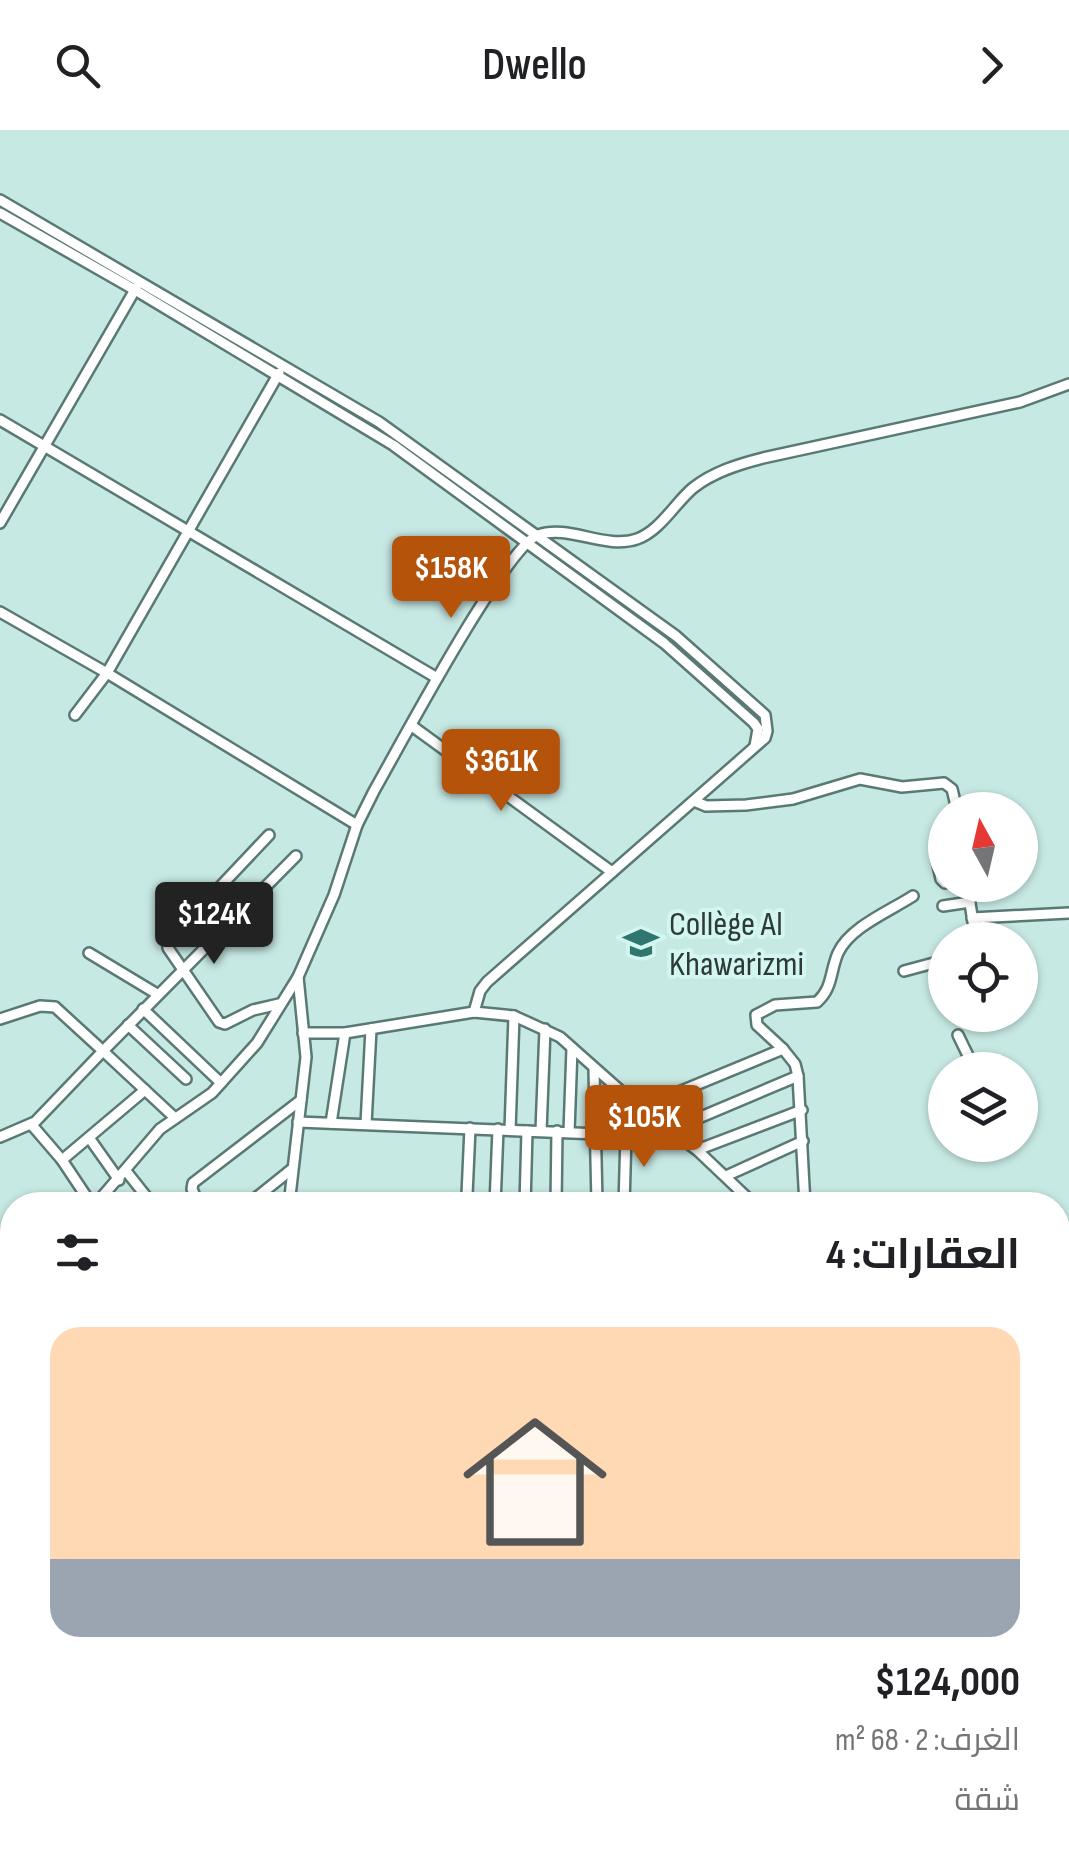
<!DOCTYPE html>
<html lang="ar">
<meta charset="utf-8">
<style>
body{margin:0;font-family:"Sofia Sans Condensed",Cairo,sans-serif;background:#f2f2f2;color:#202124;direction:rtl;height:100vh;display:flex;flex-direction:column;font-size:38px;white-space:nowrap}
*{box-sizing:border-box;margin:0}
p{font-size:32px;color:#757577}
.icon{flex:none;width:55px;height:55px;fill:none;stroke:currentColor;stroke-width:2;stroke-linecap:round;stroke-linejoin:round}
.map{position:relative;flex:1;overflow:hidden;direction:ltr}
.side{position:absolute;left:0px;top:1062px;width:1070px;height:672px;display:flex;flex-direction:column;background:#fff;border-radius:40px 40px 0 0;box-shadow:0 2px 8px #0004;direction:rtl}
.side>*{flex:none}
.needle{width:65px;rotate:352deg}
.controls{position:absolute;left:928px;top:662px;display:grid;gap:20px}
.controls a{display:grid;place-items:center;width:110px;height:110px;border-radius:50%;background:#fff;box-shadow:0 2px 8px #0004;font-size:50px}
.price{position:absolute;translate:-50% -85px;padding:0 22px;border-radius:10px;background:#b45309;color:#fff;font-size:32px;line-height:65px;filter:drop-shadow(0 2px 5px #0008)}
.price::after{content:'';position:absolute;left:50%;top:60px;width:30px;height:22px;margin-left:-15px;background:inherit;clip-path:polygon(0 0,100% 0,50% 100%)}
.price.current{background:#222;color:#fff}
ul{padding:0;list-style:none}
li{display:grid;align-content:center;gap:20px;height:530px;padding:0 50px}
li span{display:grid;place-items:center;height:310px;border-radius:30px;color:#555}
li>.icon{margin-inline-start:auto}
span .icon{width:180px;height:180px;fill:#fffc;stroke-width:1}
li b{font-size:42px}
h2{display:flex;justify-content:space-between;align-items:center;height:120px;padding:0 50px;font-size:42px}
header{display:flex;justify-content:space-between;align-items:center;height:130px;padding:0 50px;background:#fff;font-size:45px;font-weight:600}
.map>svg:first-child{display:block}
.grass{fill:url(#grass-tufts)}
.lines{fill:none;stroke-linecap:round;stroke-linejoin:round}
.street-casing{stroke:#5a7975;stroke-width:14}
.secondary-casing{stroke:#5a7975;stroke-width:18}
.street{stroke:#fff;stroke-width:9}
.secondary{stroke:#fff;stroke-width:12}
.labels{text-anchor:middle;stroke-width:8;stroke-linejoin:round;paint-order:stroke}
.poi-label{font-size:35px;fill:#2d3a38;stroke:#d4f6f1;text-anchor:start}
</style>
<header><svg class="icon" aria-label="forward" viewBox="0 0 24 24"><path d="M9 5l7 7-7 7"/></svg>Dwello<svg class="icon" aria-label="search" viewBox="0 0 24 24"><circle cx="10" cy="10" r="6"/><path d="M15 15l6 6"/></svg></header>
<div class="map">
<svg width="1069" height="1733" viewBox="0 0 1069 1733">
<defs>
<pattern id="grass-tufts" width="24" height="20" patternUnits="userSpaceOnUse" patternTransform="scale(2.5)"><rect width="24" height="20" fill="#8cccc4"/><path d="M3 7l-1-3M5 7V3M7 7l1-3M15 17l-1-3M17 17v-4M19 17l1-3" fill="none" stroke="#73a7a0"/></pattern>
</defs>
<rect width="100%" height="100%" fill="#c7e9e4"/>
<path class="grass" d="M12 1353V1491L0 1493V1358Z"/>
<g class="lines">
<defs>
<g id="street">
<path d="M0 70 379 292 676 506 765 585 767 601 765 608 487 852 480 861 474 882"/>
<path d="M0 83 135 160 393 315 664 513 754 593 758 599 755 616"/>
<path d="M0 290 437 548"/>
<path d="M0 393 136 158"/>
<path d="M0 482 107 543 357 695"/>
<path d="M75 585 107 543 279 243"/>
<path d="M412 596 612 742"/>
<path d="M694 671 706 676 746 675 793 669 860 649 902 657 944 653 952 659 957 680"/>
<path d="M269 705 168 812V818L219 892 225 894 253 880 279 874"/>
<path d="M936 726 941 749 945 753"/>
<path d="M967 755 976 810"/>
<path d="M943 776 970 772"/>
<path d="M972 788 1069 783"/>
<path d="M89 823 157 864"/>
<path d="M904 841 945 830"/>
<path d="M143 879 221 953"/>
<path d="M0 889 40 876 55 877 103 921 296 726"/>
<path d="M128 895 186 949"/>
<path d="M303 903H345L474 882 514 886 560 907 640 978 697 1020 755 1075"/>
<path d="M958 905 975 940"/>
<path d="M783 919 757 895 756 885 775 875 817 872C833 858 830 841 838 823 850 797 890 781 913 766"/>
<path d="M594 939 597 1074"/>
<path d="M640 978 783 919 795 934 798 946 805 1075"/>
<path d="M298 992 649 1006 658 990"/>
<path d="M331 993 345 903"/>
<path d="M31 994 62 1030"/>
<path d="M366 994 371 899"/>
<path d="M510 1000 514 886"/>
<path d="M670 1000 798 946"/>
<path d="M541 1001 545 899"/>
<path d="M569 1002 572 918"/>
<path d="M0 1007 35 992 103 921 175 988"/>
<path d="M90 1009 119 1050"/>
<path d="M697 1020 802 980"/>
<path d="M126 1041 153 1075"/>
<path d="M726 1046 803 1011"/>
<path d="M467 1065 470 998"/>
<path d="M92 1075 62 1030 145 960"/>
<path d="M95 1075 160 999 212 963 257 913 298 847 334 765 357 695 374 661C398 619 505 417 538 405 569 394 605 420 637 409 660 401 675 373 693 358 713 342 739 334 763 328L1020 272 1069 254"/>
<path d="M199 1075 192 1059 193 1053 301 970"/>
<path d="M247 1075 292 1039"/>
<path d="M289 1075 306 927 298 847"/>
<path d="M495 1075 498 999"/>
<path d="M525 1075 527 1001"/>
<path d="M556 1075 557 1001"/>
<path d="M624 1075 626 1005"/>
<path d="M0 1189 12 1172"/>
<path d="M1058 1229 1069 1230"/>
<path d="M0 1286 12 1304"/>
<path d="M0 1335 12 1328"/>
<path d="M0 1578H12"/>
<path d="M0 1596 12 1639"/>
<path d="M1058 1641H1069"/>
<path d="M0 1690 12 1686"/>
<path d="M1058 1710 1069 1703"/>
<path d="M175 1722 177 1733"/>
<path d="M925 1722 928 1733"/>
<path d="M949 1722 951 1733"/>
<path d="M978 1722 980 1733"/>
<path d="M1010 1722 1012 1733"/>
<path d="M1057 1722 1063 1733"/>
<path d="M781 1728 831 1722"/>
<path d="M102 1733 126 1722"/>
<path d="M447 1733 456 1722"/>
<path d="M586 1733 608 1722"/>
</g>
<g id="secondary">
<path d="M0 1194 12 1207"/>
<path d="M552 1722 563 1733"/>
</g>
</defs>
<use href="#street" class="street-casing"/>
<use href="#secondary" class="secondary-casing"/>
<use href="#street" class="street"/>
<use href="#secondary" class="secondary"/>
</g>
<defs>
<symbol id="school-bare" viewBox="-9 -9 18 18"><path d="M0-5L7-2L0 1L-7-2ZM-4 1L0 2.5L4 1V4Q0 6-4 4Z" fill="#2f766f" stroke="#d4f6f1" stroke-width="2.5" paint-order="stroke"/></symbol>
</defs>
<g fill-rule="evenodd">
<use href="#school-bare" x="616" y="788" width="50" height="50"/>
</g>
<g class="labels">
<g class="poi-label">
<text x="669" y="805">Collège Al<tspan x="669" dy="40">Khawarizmi</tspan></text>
</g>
</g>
</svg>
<div class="controls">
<a><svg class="needle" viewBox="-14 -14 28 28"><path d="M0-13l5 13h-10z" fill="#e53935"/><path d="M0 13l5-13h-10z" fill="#757577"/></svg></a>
<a><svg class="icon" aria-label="locate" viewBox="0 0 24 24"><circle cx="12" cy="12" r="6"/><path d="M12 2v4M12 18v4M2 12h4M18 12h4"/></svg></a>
<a><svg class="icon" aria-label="layers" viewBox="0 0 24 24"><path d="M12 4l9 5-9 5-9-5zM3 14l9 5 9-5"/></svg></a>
</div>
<b class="price" style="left:451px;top:491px">$158K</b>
<b class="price" style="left:501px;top:684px">$361K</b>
<b class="price current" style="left:214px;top:837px">$124K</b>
<b class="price" style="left:644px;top:1040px">$105K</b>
<section class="side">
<h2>العقارات: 4<svg class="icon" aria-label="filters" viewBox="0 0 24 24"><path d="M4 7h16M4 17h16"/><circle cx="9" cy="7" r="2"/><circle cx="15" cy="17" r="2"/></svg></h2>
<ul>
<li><span style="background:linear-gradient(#ffd9b3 75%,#9aa5b1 0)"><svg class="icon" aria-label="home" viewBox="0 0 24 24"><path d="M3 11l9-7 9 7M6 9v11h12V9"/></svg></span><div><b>$124,000</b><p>الغرف: 2 · 68 m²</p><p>شقة</p></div></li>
</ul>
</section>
</div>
